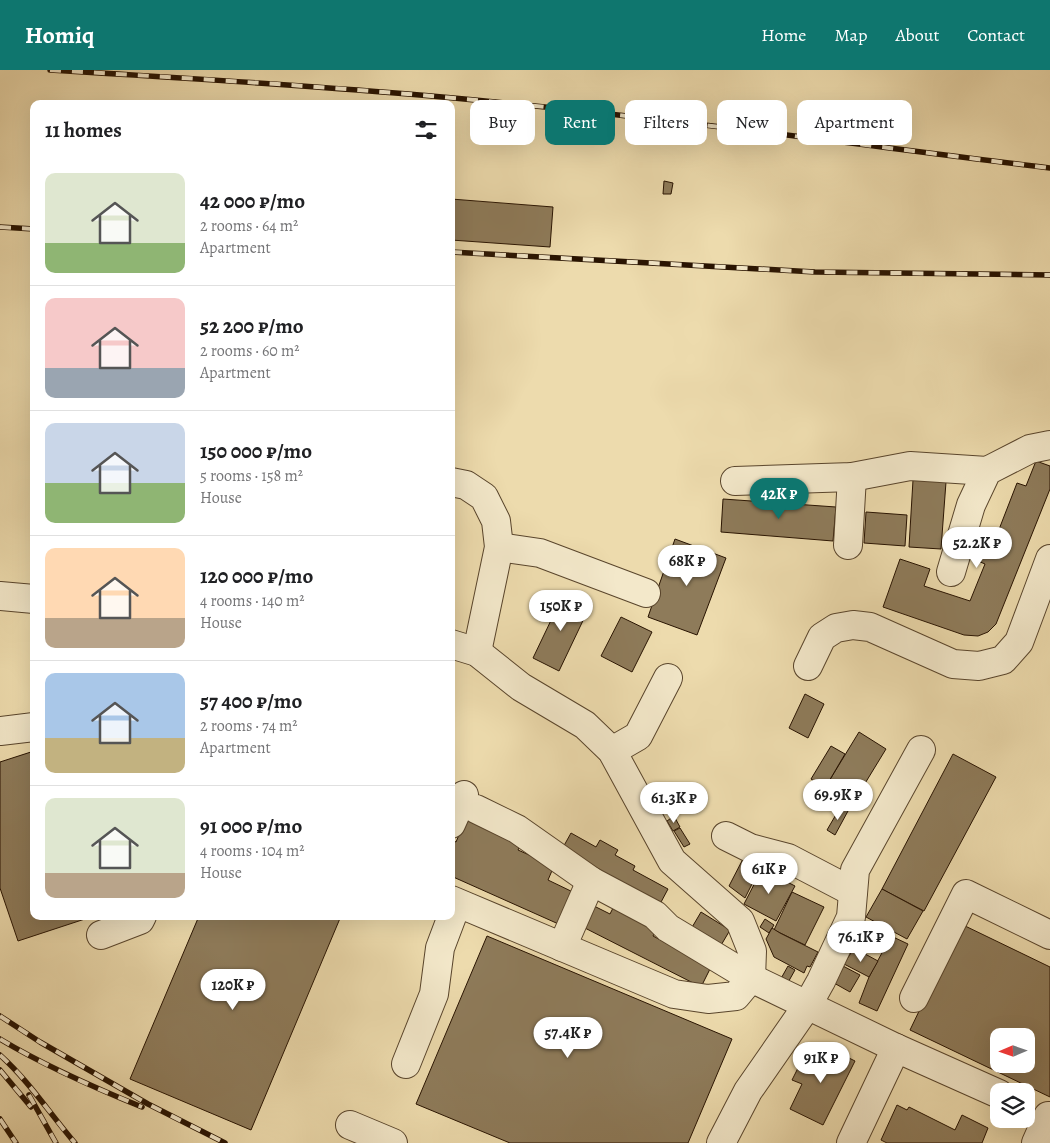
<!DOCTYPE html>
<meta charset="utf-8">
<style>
body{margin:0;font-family:Alegreya,serif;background:#f2f2f2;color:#202124;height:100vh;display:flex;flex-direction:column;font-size:19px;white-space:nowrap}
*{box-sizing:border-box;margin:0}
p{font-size:16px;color:#757577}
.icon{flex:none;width:28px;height:28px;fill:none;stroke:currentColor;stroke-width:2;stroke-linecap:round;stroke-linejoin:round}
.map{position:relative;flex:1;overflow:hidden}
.details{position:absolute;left:30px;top:30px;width:425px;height:820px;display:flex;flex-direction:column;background:#fff;border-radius:10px;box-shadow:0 5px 20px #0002}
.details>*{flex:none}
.guide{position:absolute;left:470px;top:30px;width:475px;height:45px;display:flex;gap:10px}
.needle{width:32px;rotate:268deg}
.fabs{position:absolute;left:990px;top:958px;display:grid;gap:10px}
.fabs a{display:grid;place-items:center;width:45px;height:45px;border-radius:10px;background:#fff;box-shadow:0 5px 20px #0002;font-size:25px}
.price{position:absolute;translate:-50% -42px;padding:0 11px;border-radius:18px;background:#fff;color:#222;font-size:16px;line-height:32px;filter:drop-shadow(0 1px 2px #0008)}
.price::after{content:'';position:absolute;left:50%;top:30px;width:15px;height:11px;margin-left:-8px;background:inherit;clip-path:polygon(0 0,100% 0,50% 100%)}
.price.on{background:#0f766e;color:#fff}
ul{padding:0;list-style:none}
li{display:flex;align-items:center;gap:15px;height:125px;padding:0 15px}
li+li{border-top:1px solid #e0e0e0}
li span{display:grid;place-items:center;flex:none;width:140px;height:100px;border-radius:10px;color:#555}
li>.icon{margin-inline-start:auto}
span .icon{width:60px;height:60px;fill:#fffc;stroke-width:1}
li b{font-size:21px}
h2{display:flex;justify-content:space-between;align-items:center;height:60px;padding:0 15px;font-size:21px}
.pill{padding:0 18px;border-radius:10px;background:#fff;box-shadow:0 5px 20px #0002;font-size:18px;line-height:45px}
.pill.on{background:#0f766e;color:#fff}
header{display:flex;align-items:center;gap:30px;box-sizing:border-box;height:70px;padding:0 25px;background:#0f766e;color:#fff}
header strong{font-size:24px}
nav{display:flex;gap:28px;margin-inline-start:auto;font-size:18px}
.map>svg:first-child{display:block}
.building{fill:#8e7b5a;stroke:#281301;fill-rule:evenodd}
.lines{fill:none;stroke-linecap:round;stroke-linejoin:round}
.minor-casing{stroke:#59452c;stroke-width:30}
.minor{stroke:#f3e8ca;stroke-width:28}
.rail-casing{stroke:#281301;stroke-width:5.5}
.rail{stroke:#f3e8ca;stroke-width:4;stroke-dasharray:11;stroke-linecap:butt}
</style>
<header>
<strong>Homiq</strong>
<nav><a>Home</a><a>Map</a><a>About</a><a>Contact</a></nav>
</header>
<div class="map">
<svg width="1050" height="1073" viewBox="0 0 1050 1073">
<rect width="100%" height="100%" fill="#eddbad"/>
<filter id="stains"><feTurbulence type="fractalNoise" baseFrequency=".004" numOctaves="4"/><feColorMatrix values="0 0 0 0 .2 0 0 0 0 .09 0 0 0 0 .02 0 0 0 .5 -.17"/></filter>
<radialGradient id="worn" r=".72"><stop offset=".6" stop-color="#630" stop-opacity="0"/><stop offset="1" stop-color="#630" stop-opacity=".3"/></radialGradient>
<g class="building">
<path d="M664 111 673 113 671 124H663Z"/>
<path d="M451 129 553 137 550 177 451 170Z"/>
<path d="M1036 391 1050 396V419L996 554 988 562 978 566 964 565 883 537 900 489 930 499 924 516 970 531 985 494 978 491 991 459 998 462 1017 413 1026 416Z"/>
<path d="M913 410 946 412 941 479 909 477Z"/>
<path d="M723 429 836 437 833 471 721 462Z"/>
<path d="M866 442 907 445 905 476 864 473Z"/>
<path d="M675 469 726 488 697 565 648 547Z"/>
<path d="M565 521 575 525 573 530 589 538 559 601 533 588Z"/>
<path d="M621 547 652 562 632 602 601 586Z"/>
<path d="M805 624 824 634 808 668 789 658Z"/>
<path d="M859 662 886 679 850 738 823 721Z"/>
<path d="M831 676 845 684 825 718 811 709Z"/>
<path d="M34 681V846H94L18 871 0 818V692Z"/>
<path d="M953 684 996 707 924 841 882 819Z"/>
<path d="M841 736 848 741 835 765 827 760Z"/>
<path d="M467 746 522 771 518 780 554 796 548 810 577 824 563 856 451 806V777L454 771 456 772Z"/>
<path d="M674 746 680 757 673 761 667 751Z"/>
<path d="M680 758 690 774 684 777 674 761Z"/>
<path d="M571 763 596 777 600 770 618 780 615 785 635 796 633 800 668 819 660 834 561 781Z"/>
<path d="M744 787 761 796 745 828 729 816Z"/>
<path d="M762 799 795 816 776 851 744 834Z"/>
<path d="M882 819 923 841 907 869 866 847Z"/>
<path d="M792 822 824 837 805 875 774 860Z"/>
<path d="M588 833 610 844 615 834 658 856 653 866 711 897 701 917 577 854Z"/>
<path d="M701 842 730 860 720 877 691 859Z"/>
<path d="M199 846H341L251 1060 130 1009Z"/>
<path d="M765 849 774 855 769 863 760 857Z"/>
<path d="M961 854 1050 897V1027L910 960ZM999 966H1026V994H999Z"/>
<path d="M772 858 780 863 818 882 810 897 807 896 804 903 774 887 766 869Z"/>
<path d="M487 866 732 969 688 1073H510L416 1034Z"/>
<path d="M891 866 908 874 877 941 859 933 869 907Z"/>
<path d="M854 878 878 891 869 907 844 894Z"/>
<path d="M788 896 795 900 786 916 779 912Z"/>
<path d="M843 896 860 905 850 922 834 913Z"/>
<path d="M821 974 855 991 823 1055 790 1039 802 1014 792 1010 801 992 810 996Z"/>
<path d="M897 1035 907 1040 909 1037 955 1060 962 1045 988 1058 982 1073H887L881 1070Z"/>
</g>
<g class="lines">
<defs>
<g id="minor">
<path d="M735 411 852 407 910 396 987 401"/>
<path d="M451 412 466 415 484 427 496 451 499 477 477 582"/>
<path d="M848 475 852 407"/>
<path d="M499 477 540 483 646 523"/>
<path d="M951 502 971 435 987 401 1030 379 1050 375"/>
<path d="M0 526 34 529"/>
<path d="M451 574 477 582 521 617 585 655 612 681 672 791 740 851 752 881 751 908 736 926 708 929 674 924 451 830"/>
<path d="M808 596 822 567 836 558 853 555 870 557 953 594 979 596 1003 590 1019 572 1050 489"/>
<path d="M0 661 34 657"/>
<path d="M612 681 638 666 668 608"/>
<path d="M476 739 517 759 591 811 655 845 668 858 751 908 896 978 999 1024"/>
<path d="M451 754 464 725"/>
<path d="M726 766 750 778 788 788 853 822"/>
<path d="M101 865 140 850 142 846"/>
<path d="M562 877 591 811"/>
<path d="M914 928 966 824 1050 865"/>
<path d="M406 994 434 924 440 878 457 833"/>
<path d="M350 1055 393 1073"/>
<path d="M721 1073 748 1021 807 936 821 911 851 847 855 800 921 680"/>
<path d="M851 1073 896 978"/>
<path d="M1036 1073 1048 1046"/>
</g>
</defs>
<use href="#minor" class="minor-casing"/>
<use href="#minor" class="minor"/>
<defs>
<g id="rail">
<path d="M50 0C169 7 288 14 408 24 622 42 836 72 1050 98"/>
<path d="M0 157 34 159"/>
<path d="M451 182 815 202 1050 205"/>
<path d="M0 946 40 972 148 1034 225 1073"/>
<path d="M0 969C45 996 93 1017 142 1037"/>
<path d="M0 985C29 1011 50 1044 75 1073"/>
<path d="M0 1000 31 1037"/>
<path d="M29 1025 56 1073"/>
<path d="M0 1049 16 1073"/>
</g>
</defs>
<use href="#rail" class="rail-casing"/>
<use href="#rail" class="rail"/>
</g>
<rect width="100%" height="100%" filter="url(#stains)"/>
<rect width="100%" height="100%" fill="url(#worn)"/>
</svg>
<div class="fabs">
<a><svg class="needle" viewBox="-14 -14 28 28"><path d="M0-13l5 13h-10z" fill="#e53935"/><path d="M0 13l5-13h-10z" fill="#757577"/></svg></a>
<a><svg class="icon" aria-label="layers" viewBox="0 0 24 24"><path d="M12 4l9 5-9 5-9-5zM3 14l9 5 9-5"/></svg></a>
</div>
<b class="price on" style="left:779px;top:450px">42K ₽</b>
<b class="price" style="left:977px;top:499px">52.2K ₽</b>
<b class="price" style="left:687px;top:517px">68K ₽</b>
<b class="price" style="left:561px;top:562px">150K ₽</b>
<b class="price" style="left:838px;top:751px">69.9K ₽</b>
<b class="price" style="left:674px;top:754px">61.3K ₽</b>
<b class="price" style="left:769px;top:825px">61K ₽</b>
<b class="price" style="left:861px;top:893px">76.1K ₽</b>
<b class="price" style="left:233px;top:941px">120K ₽</b>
<b class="price" style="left:568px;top:989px">57.4K ₽</b>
<b class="price" style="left:821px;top:1014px">91K ₽</b>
<div class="guide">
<a class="pill">Buy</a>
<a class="pill on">Rent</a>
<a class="pill">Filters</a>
<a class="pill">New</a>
<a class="pill">Apartment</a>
</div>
<section class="details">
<h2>11 homes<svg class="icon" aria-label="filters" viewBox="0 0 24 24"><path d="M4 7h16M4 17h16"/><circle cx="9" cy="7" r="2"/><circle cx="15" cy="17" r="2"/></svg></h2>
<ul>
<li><span style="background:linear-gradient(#dfe7d0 70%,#8fb573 0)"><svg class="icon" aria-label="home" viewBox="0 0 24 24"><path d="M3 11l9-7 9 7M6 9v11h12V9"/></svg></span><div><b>42 000 ₽/mo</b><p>2 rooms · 64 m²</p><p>Apartment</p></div></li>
<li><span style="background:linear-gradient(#f6c9c9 70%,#9aa5b1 0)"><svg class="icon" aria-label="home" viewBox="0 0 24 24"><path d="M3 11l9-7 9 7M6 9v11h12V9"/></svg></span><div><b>52 200 ₽/mo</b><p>2 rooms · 60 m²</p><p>Apartment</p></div></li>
<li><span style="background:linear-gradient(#c9d6e8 60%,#8fb573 0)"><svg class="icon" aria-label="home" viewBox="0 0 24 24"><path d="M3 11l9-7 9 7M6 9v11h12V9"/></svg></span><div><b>150 000 ₽/mo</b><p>5 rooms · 158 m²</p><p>House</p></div></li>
<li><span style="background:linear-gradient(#ffd9b3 70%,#b9a48a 0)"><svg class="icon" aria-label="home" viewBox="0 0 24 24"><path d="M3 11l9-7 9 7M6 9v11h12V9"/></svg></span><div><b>120 000 ₽/mo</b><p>4 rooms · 140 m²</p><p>House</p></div></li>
<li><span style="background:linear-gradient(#a9c7e8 65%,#c2b280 0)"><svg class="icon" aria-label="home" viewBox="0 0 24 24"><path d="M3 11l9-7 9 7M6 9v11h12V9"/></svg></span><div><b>57 400 ₽/mo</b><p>2 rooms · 74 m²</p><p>Apartment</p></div></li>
<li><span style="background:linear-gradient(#dfe7d0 75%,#b9a48a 0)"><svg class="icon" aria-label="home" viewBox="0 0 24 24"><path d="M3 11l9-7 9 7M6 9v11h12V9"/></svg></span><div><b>91 000 ₽/mo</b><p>4 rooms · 104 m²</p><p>House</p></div></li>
</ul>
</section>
</div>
